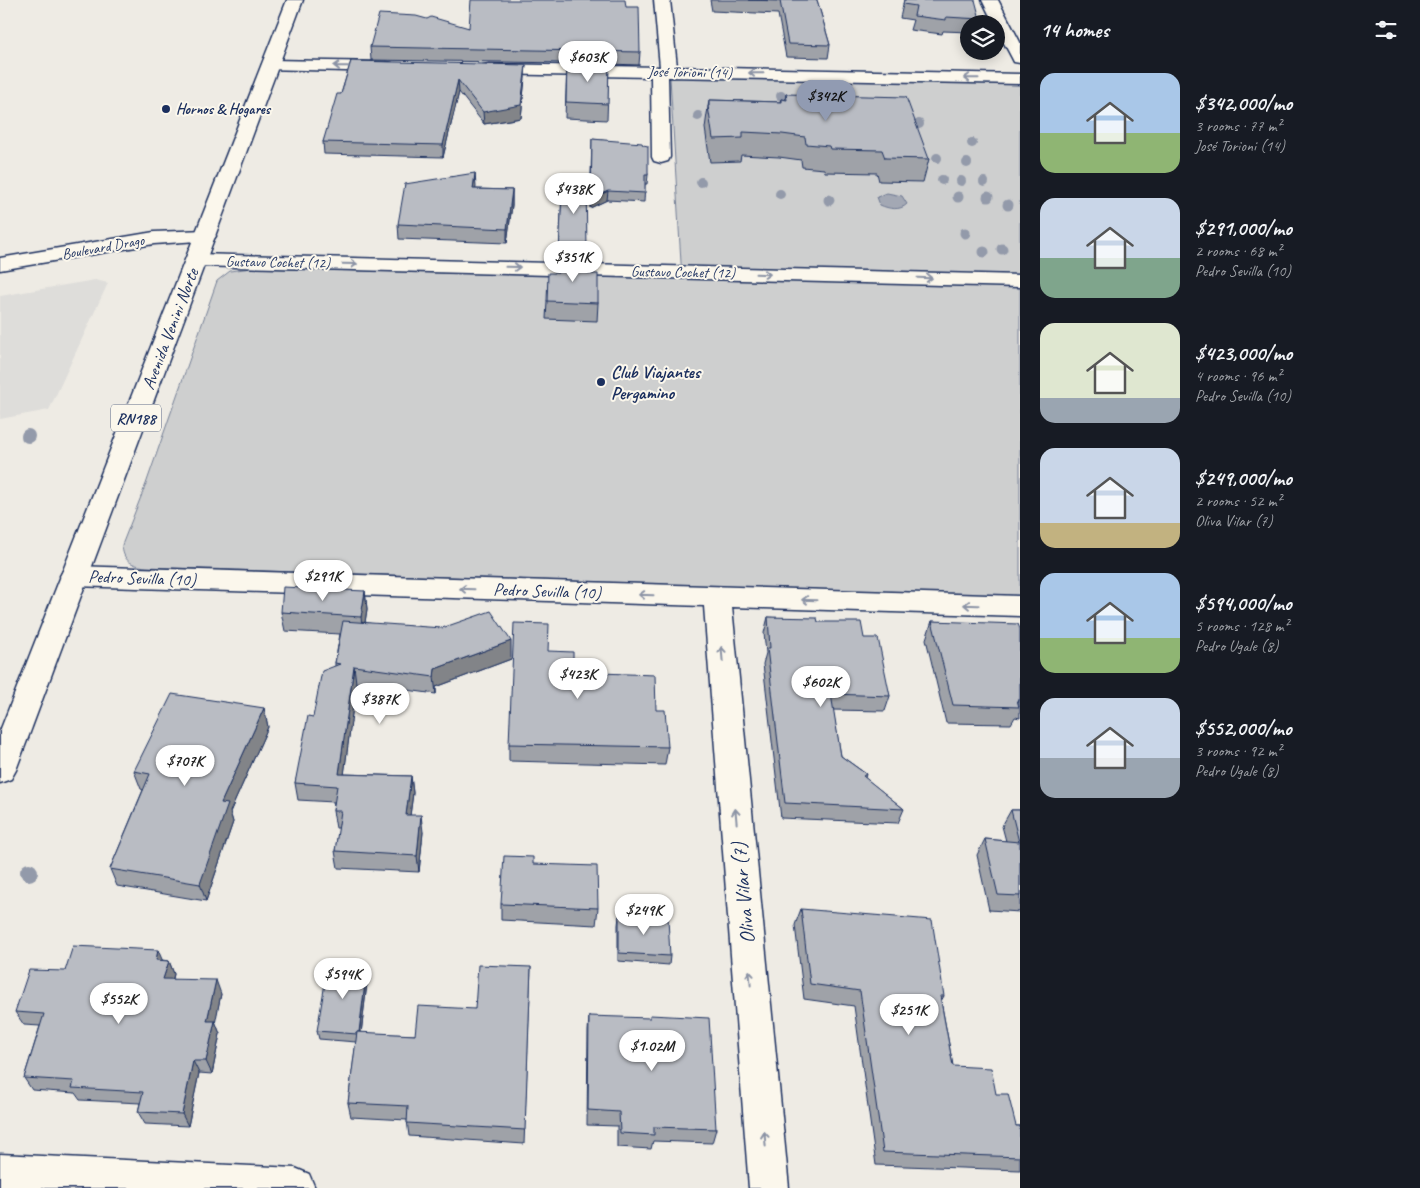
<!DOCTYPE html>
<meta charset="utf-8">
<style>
body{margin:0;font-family:Caveat,sans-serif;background:#242831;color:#f1f3f6;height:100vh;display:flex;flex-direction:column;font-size:19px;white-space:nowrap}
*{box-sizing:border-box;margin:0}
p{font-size:16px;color:#9ea1a6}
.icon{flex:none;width:28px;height:28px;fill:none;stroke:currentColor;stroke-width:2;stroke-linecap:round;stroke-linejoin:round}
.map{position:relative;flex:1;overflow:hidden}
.side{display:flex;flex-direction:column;background:#171b24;width:400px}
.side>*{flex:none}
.buttons{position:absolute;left:960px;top:15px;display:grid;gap:10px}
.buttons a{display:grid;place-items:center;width:45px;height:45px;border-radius:50%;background:#171b24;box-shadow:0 2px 12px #0003;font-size:25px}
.price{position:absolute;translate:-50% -42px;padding:0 11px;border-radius:18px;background:#fff;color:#222;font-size:16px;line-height:32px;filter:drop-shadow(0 1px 2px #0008)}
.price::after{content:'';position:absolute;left:50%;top:30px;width:15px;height:11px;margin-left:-8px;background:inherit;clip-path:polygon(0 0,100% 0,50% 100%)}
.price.on{background:#919bb2;color:#111}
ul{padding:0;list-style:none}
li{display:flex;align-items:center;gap:15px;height:125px;padding:0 20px}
li span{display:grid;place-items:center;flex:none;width:140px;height:100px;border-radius:15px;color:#555}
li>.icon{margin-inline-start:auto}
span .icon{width:60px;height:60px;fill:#fffc;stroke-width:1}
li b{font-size:21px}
h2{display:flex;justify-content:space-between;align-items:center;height:60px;padding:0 20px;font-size:21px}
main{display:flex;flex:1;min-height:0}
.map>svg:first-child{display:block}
.built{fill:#deddda}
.green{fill:#cecfcf;stroke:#747f96}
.water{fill:#a3a8b4;stroke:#6d7892}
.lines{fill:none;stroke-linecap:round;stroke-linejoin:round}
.street-casing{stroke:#1b2f5e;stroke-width:3}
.secondary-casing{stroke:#1b2f5e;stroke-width:3}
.highway-casing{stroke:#1b2f5e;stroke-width:3}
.street{fill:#fbf7ec;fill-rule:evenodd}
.secondary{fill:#fbf7ec;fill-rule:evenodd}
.highway{fill:#fbf7ec;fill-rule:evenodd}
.tree{fill:#939aaa}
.wall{fill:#9fa2a8;stroke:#1b2f5e}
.shaded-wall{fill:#828488;stroke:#1b2f5e}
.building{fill:#b9bcc3;stroke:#1b2f5e}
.oneway{stroke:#8b93a5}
.poi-dot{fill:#1b2f5e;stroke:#fbf7ec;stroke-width:2}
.labels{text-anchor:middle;stroke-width:4;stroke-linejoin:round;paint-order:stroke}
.far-street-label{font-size:15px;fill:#1b2f5e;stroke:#fbf7ec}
.far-poi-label{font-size:15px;font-weight:bold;fill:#1b2f5e;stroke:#fbf7ec;text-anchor:start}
.shield{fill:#fbf7ec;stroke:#5e6b89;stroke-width:1}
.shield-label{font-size:16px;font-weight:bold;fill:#1b2f5e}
.street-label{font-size:18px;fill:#1b2f5e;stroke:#fbf7ec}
.poi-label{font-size:18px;font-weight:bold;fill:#1b2f5e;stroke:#fbf7ec;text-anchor:start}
.near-street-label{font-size:21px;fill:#1b2f5e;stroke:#fbf7ec}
</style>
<main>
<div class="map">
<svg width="1020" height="1188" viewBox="0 0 1020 1188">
<rect width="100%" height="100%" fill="#eeebe4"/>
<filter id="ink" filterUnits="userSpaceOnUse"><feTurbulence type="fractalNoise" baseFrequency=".02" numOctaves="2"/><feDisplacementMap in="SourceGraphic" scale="10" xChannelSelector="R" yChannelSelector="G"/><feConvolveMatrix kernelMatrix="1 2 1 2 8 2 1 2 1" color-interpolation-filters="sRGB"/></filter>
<g filter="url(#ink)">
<path class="built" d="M95 280 108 283 49 410 0 419V296Z"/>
<path class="green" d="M670 77 872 81 892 78 935 83 1020 84V596L146 567C131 565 123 561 122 545L146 484 217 281 230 271 251 268 682 279Z"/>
<path class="water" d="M887 193 902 196 907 204C900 211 889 209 880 205L877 197Z"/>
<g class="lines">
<defs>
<g id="street">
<path d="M654 0H670L677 67 1020 74V84L668 77 670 157 668 161 661 163 654 161 652 157 651 77 489 74 483 73 481 69 483 65 489 64 660 67Z"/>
<path d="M982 0H998L1020 42V63L1014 62 1012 58 996 28V24H994Z"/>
<path d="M270 60 386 62 392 63 394 67 392 71 386 72 264 69 262 65 264 61Z"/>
<path d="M196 254 1020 275V287L196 266 189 264 186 260 189 256Z"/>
<path d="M74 566 1020 596V616L732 607 789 1188H749L704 606 74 586 64 583 60 576 64 569Z"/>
<path d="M0 1154 295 1168 309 1174 315 1188H0Z"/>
</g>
<path id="secondary" d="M206 230 213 232 216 236 213 240 154 244 0 270V258L154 232Z"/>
<path id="highway" d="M287 0H303L16 770 11 779 0 783V731Z"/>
</defs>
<use href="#street" class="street-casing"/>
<use href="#secondary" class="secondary-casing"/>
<use href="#highway" class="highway-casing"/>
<use href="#street" class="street"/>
<use href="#secondary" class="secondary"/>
<use href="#highway" class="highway"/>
</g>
<g class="tree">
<circle cx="781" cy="96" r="5"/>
<circle cx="698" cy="116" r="5"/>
<circle cx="919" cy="124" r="5"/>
<circle cx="972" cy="143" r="5"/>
<circle cx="937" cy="158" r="5"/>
<circle cx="967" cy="163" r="5"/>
<circle cx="942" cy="180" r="5"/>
<circle cx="961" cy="181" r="5"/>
<circle cx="701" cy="182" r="5"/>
<circle cx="984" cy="182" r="5"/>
<circle cx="780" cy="194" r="5"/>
<circle cx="958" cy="197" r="5.5"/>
<circle cx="988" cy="197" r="5.5"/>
<circle cx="829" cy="200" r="5.5"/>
<circle cx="1008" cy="205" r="5.5"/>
<circle cx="965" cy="233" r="5.5"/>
<circle cx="1002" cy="249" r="5.5"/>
<circle cx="984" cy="252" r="5.5"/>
<circle cx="28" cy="436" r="7"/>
<circle cx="29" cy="872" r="9"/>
</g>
<g class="wall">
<path d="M710 0H817L830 45 828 58 786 57 778 14 712 11Z"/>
<path d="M904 0 980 19 978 24H969V32L943 31 942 34 910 30 913 20 900 18Z"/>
<path d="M626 7 640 52 639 65 609 64 607 120 565 118 567 63 371 60 370 47 469 28Z"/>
<path d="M351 61 525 77 521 118 484 124 459 92 443 157 324 154 323 142 341 94Z"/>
<path d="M786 94 929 159 923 182 879 181 877 173 825 172 824 169 802 167 801 160 779 157 741 155 740 161 710 162 705 128 709 100 780 102 781 99 785 100Z"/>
<path d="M592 139 643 145 648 175 647 184H645L644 202 607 200 590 208Z"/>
<path d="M475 173V189L512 190V205L507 243 399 239 398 224Z"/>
<path d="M563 175 587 253 586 260 588 274 598 303 597 321 546 319 547 301 558 273Z"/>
<path d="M365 591 367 609 365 622 511 659 436 687V694L356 683 344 774 411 776 413 793 410 815 423 832 419 872 338 868 335 851 339 828H336L333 811 334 802 298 800 295 783 313 717 335 666V663L340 634 285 631 281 612Z"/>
<path d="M768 617 818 622 864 638 890 696 885 711 833 710 841 756 866 774 865 778 904 809 898 823 781 818 763 664 766 653 764 633Z"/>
<path d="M932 621 1020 629V718L1015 717 1011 724 946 723 926 639Z"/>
<path d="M548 651 573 672 656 710 668 747 665 765 509 761V744Z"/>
<path d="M264 708 268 727 230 812 233 822 206 901 117 886 110 869 143 790 141 789 134 771Z"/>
<path d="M1011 810H1020V912L989 910 977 855 985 839 1006 841 1002 826Z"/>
<path d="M533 864 598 908 596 925 501 920V904Z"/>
<path d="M801 909 944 996 941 1001 953 1066 996 1094 1016 1126H1020V1170L876 1165 854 1006 804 999 795 925Z"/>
<path d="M619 916 670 956 669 965 618 961V925Z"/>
<path d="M162 960 169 961 174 974 173 979 221 994 215 1021 220 1034 212 1074 199 1073 188 1126 145 1124 138 1112 140 1103 80 1100 75 1093 32 1090 24 1078 40 1026 24 1025 15 1012 65 971Z"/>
<path d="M367 967 368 975 361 1033 415 1035 475 1009 531 967 524 1144 409 1136 407 1120 351 1117 348 1103 356 1042 319 1039 317 1031Z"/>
<path d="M589 1016 716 1129 712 1143 653 1141 651 1149 617 1147V1126L587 1125 588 1031Z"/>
</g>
<g class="shaded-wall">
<path d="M526 65 525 77 521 118 484 124 483 112Z"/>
<path d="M458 80 459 92 443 157V145Z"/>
<path d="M475 173 476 187 473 203V189Z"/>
<path d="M512 190V205L507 243V229Z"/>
<path d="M608 191 607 200 590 208 591 199Z"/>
<path d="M365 591 367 609 363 636 361 617Z"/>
<path d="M511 641V659L436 687V694L434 677 435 669Z"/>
<path d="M354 666 356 683 342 791 339 774Z"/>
<path d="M264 708 268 727 230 812 233 822 206 901 200 884 221 803Z"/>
<path d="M411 776 413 793 408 831 406 815Z"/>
<path d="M421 815 423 832 419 872 417 856Z"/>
<path d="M158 950 164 964 156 960Z"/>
<path d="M169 961 174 974 169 992 163 979Z"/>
<path d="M367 967 368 975 360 1042 359 1034Z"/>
<path d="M216 980 221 994 213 1034 207 1021Z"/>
<path d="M215 1021 220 1034 212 1074 206 1061Z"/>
<path d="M193 1061 199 1073 188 1126 182 1114Z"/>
</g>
<g class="building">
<path d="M471 0H625L626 7H639L640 52 370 47 379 14 416 16 427 19 431 17 469 28Z"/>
<path d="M748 0H817L830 45 788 44 780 1Z"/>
<path d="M904 0H975L980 19 946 17V20L914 16 916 6 903 4Z"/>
<path d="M351 61 526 65 521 105 483 112 458 80 443 145 323 142 337 94H341Z"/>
<path d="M567 62H609L608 104 566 102Z"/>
<path d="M786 94 906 97 929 159 885 158 882 150 830 149 829 146 806 144 805 137 782 134 743 132V138L713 139 708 106H709V100L781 102V99L787 100Z"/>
<path d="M592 139 642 143 643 145 648 146V175H645V193L608 191 591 199Z"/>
<path d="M475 173 473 189 512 190 507 229 398 224 405 184Z"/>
<path d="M563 175 586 176 587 253 559 252Z"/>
<path d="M559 259 587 260 588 274H598V303L547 301 548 273H558Z"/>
<path d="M283 587 365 591 361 617 281 612Z"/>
<path d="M491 611 511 641 435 669 434 677 354 666 339 774 411 776 406 815H421L417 856 335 851 341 811H333L337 786 295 783 308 716 313 717 322 671 340 664 335 663 343 621 442 628Z"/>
<path d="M768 617 817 618 818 622H861L864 638H878L890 696 831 694 841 756 866 774 863 776 904 809 785 803 767 648H770Z"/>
<path d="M932 621 1018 624 1020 629V700H1017L1019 707 953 705Z"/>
<path d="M514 623 549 624 548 651 573 652V672L655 675 656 710H665L668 747 509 744Z"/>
<path d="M172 694 264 708 221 803 228 804 200 884 110 869 150 774 134 771Z"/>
<path d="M1011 810H1020V896L998 895 985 839 1019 842Z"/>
<path d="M504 856 533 857V864L597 866 598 908 501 904Z"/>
<path d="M801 909 932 920 944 996H940L953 1066 991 1068 996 1094H1008L1016 1126H1020V1157L883 1152 860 991 810 984Z"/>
<path d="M619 916 668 918 670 956 619 953Z"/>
<path d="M73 946 158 950 156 960 169 961 163 979 216 980 207 1021H215L206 1061H193L182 1114 138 1112 143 1092 72 1088 74 1081 24 1078 44 1014 15 1012 29 970 65 971Z"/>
<path d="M328 965 367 967 359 1032H357V1034L317 1031Z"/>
<path d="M478 965 531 967 525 1130 407 1123 408 1106 348 1103 357 1032 415 1035 418 1006 475 1009Z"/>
<path d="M650 1015 709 1018 716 1129 654 1127V1135L620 1133 619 1112 588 1110 589 1016 650 1018Z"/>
</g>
<defs><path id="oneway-shaft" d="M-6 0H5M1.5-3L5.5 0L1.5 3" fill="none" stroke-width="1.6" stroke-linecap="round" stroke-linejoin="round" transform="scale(1.25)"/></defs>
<g class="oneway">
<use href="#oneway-shaft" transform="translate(341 66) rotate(-179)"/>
<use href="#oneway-shaft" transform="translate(756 73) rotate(-179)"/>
<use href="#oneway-shaft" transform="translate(971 78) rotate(-179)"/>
<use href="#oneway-shaft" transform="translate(350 264) rotate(1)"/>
<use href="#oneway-shaft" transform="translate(513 267) rotate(1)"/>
<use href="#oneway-shaft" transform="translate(763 274) rotate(2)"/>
<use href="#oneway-shaft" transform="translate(925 278) rotate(2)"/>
<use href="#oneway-shaft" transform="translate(467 589) rotate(-178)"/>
<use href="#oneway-shaft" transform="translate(646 595) rotate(-178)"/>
<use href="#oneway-shaft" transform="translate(809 600) rotate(-178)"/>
<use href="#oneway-shaft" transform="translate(971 605) rotate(-178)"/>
<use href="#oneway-shaft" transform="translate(722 654) rotate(-95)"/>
<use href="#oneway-shaft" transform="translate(736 816) rotate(-95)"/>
<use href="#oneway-shaft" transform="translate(750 978) rotate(-95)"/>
<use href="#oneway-shaft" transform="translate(765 1139) rotate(-95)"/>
</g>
</g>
<g class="poi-dot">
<circle cx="166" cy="109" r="5"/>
<circle cx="601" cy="382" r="5"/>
</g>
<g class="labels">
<g class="far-street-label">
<text transform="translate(690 72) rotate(1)" y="5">José Torioni (14)</text>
<text transform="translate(103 247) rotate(-10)" y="5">Boulevard Drago</text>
<text transform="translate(278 262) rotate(1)" y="5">Gustavo Cochet (12)</text>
<text transform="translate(683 272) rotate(1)" y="5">Gustavo Cochet (12)</text>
</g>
<g class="far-poi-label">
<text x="176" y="114">Hornos &amp; Hogares</text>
</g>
<rect class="shield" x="111" y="404.5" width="50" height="27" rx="4"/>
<g class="shield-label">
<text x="136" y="424">RN188</text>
</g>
<g class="street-label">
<text transform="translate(170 329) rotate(-69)" y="6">Avenida Venini Norte</text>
<text transform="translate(142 578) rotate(2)" y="6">Pedro Sevilla (10)</text>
<text transform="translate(547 591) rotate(2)" y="6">Pedro Sevilla (10)</text>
</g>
<g class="poi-label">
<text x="611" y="378">Club Viajantes<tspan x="611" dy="21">Pergamino</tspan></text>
</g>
<g class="near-street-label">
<text transform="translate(743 893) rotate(-95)" y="7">Oliva Vilar (7)</text>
</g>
</g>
</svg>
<div class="buttons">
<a><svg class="icon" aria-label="layers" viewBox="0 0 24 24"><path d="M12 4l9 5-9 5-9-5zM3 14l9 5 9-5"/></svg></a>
</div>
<b class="price" style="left:588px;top:83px">$603K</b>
<b class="price on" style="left:826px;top:122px">$342K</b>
<b class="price" style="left:574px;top:215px">$438K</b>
<b class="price" style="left:573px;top:283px">$351K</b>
<b class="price" style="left:323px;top:602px">$291K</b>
<b class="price" style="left:578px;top:700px">$423K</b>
<b class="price" style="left:821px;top:708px">$602K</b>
<b class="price" style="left:380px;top:725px">$387K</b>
<b class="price" style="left:185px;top:787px">$707K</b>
<b class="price" style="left:644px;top:936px">$249K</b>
<b class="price" style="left:343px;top:1000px">$594K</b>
<b class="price" style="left:119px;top:1025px">$552K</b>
<b class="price" style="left:909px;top:1036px">$251K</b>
<b class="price" style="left:652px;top:1072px">$1.02M</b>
</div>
<section class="side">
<h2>14 homes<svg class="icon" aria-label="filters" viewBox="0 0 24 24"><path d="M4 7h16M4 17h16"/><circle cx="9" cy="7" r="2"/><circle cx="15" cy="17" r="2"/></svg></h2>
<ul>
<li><span style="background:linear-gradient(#a9c7e8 60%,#8fb573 0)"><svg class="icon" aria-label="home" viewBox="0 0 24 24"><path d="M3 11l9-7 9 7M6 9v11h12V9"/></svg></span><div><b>$342,000/mo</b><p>3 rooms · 77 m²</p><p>José Torioni (14)</p></div></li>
<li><span style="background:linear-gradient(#c9d6e8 60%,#7fa58c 0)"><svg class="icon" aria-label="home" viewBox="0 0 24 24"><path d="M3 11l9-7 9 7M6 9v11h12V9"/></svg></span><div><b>$291,000/mo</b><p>2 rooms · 68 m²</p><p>Pedro Sevilla (10)</p></div></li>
<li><span style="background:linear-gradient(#dfe7d0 75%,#9aa5b1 0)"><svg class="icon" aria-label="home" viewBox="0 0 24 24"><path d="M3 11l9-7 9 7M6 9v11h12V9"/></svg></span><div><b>$423,000/mo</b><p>4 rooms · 96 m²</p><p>Pedro Sevilla (10)</p></div></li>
<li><span style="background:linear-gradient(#c9d6e8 75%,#c2b280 0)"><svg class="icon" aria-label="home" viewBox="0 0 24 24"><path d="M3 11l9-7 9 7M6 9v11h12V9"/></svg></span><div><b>$249,000/mo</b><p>2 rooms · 52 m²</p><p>Oliva Vilar (7)</p></div></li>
<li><span style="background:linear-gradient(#a9c7e8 65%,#8fb573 0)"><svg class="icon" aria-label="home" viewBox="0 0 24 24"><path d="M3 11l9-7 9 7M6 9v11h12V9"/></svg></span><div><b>$594,000/mo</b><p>5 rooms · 128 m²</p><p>Pedro Ugale (8)</p></div></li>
<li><span style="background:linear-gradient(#c9d6e8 60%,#9aa5b1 0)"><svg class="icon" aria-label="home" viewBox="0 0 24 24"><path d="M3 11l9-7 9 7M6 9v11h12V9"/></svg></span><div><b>$552,000/mo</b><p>3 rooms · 92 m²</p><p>Pedro Ugale (8)</p></div></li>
</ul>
</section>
</main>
